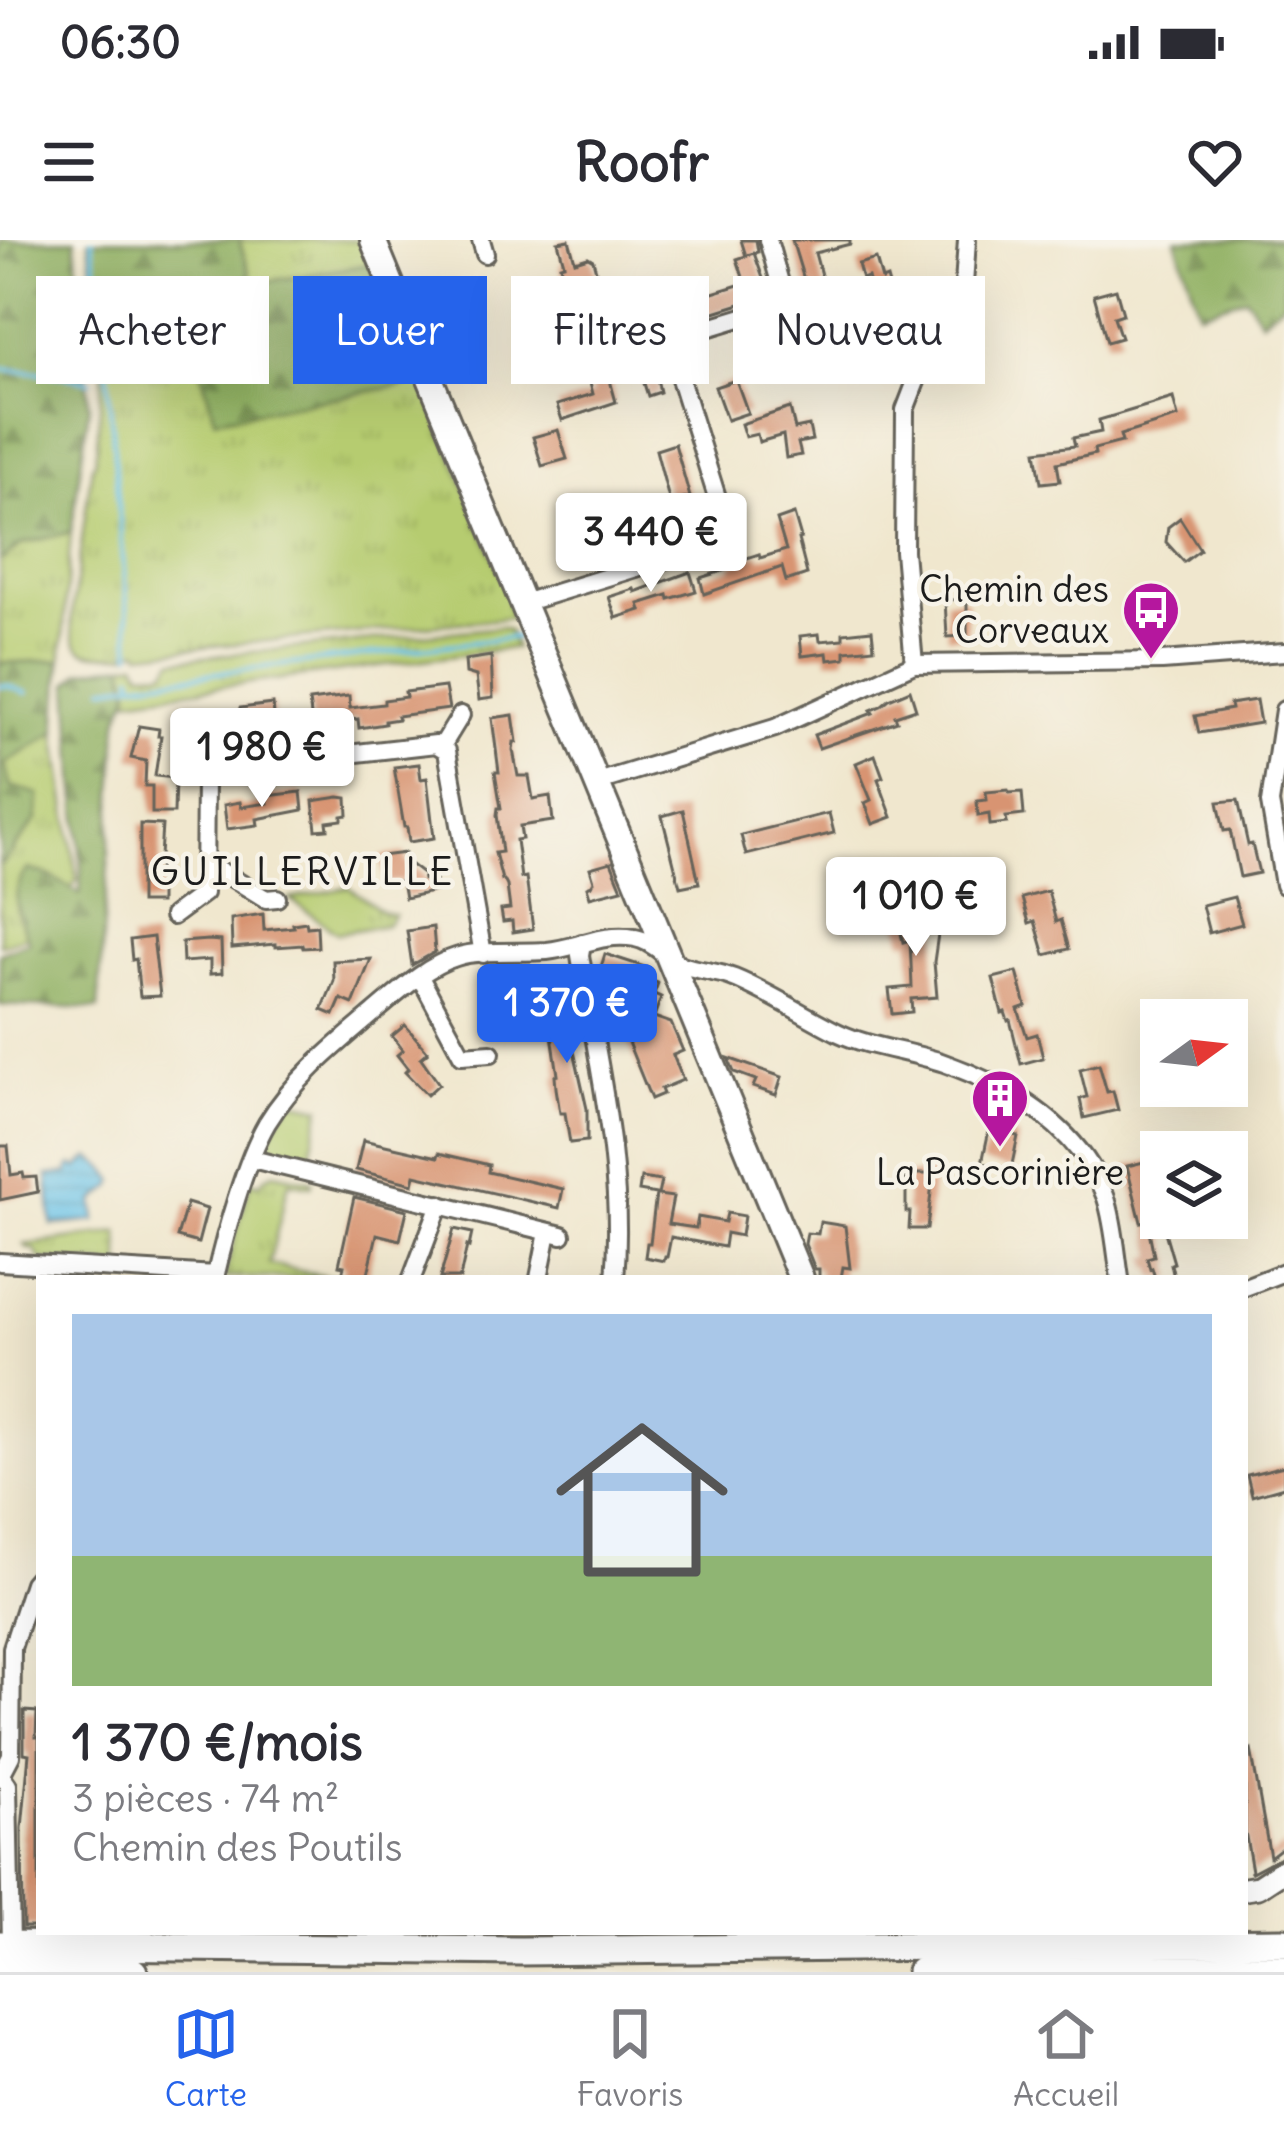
<!DOCTYPE html>
<html lang="fr">
<meta charset="utf-8">
<style>
body{margin:0;font-family:Delius,sans-serif;background:#f7f7f7;color:#2b2b33;height:100vh;display:flex;flex-direction:column;font-size:45px;white-space:nowrap}
*{box-sizing:border-box;margin:0}
p{font-size:39px;color:#7c7c81}
.icon{flex:none;width:66px;height:66px;fill:none;stroke:currentColor;stroke-width:2;stroke-linecap:round;stroke-linejoin:round}
.map{position:relative;flex:1;overflow:hidden}
.panel{position:absolute;left:36px;top:1035px;width:1212px;height:660px;display:flex;flex-direction:column;background:#fff;border-radius:0px;box-shadow:0 12px 48px #0002}
.panel>*{flex:none}
.guide{position:absolute;left:36px;top:36px;width:1212px;height:108px;display:flex;gap:24px}
.needle{width:78px;rotate:75deg}
.buttons{position:absolute;left:1140px;top:759px;display:grid;gap:24px}
.buttons a{display:grid;place-items:center;width:108px;height:108px;border-radius:0px;background:#fff;box-shadow:0 12px 48px #0002;font-size:60px}
.price{position:absolute;translate:-50% -102px;padding:0 27px;border-radius:12px;background:#fff;color:#222;font-size:39px;line-height:78px;filter:drop-shadow(0 3px 6px #0008)}
.price::after{content:'';position:absolute;left:50%;top:72px;width:36px;height:27px;margin-left:-18px;background:inherit;clip-path:polygon(0 0,100% 0,50% 100%)}
.price.on{background:#2563eb;color:#fff}
ul{padding:0;list-style:none}
li{display:grid;align-content:center;gap:24px;height:636px;padding:0 36px}
li span{display:grid;place-items:center;height:372px;border-radius:0px;color:#555}
li>.icon{margin-inline-start:auto}
span .icon{width:216px;height:216px;fill:#fffc;stroke-width:1}
li b{font-size:51px}
.tag{padding:0 42px;border-radius:0px;background:#fff;box-shadow:0 12px 48px #0002;font-size:42px;line-height:108px}
.tag.on{background:#2563eb;color:#fff}
.status{display:flex;justify-content:space-between;align-items:center;height:84px;padding:0 60px;background:#fff;direction:ltr}
.status svg{height:33px;fill:currentColor}
header{display:flex;justify-content:space-between;align-items:center;height:156px;padding:0 36px;background:#fff;font-size:54px;font-weight:700}
.dock{display:flex;justify-content:space-around;align-items:center;height:168px;border-top:3px solid #e1e1e2;background:#fff;font-size:33px;color:#7c7c81}
.dock a{display:grid;justify-items:center;gap:6px}
.dock .on{color:#2563eb}
.map>svg:first-child{display:block}
.grass{fill:url(#grass-tufts);stroke:#697446;stroke-width:3}
.forest{fill:url(#forest-firs);stroke:#56663f;stroke-width:3}
.water{fill:url(#water-rules);stroke:#447082;stroke-width:3}
.lines{fill:none;stroke-linecap:round;stroke-linejoin:round}
.stream{stroke:#6bc3e8;stroke-width:4.5}
.building{fill:#d89472}
.minor-casing{stroke:#66635a;stroke-width:22}
.tertiary-casing{stroke:#66635a;stroke-width:27}
.secondary-casing{stroke:#66635a;stroke-width:30}
.primary-casing{stroke:#66635a;stroke-width:33}
.minor{stroke:#fff;stroke-width:16}
.tertiary{stroke:#fff;stroke-width:21}
.secondary{stroke:#fff;stroke-width:24}
.primary{stroke:#fff;stroke-width:27}
.labels{text-anchor:middle;stroke-width:9;stroke-linejoin:round;paint-order:stroke}
.poi-label{font-size:36px;fill:#1c1c1c;stroke:#f7f3e8;text-anchor:end}
.neighbourhood-label{font-size:39px;letter-spacing:3px;fill:#1c1c1c;stroke:#f7f3e8}
</style>
<div class="status"><b>06:30</b><svg viewBox="0 0 49 12"><path d="M0 12V9h3v3zM5 12V6h3v6zM10 12V3h3v9zM15 12V0h3v12zM26 1h20v11H26zM47 4h2v5h-2z"/></svg></div>
<header><svg class="icon" aria-label="menu" viewBox="0 0 24 24"><path d="M4 6h16M4 12h16M4 18h16"/></svg>Roofr<svg class="icon" aria-label="heart" viewBox="0 0 24 24"><path d="M12 20l-8-8c-3-5 5-10 8-4 3-6 11-1 8 4z"/></svg></header>
<div class="map">
<svg width="1284" height="1732" viewBox="0 0 1284 1732">
<defs>
<pattern id="grass-tufts" width="24" height="20" patternUnits="userSpaceOnUse" patternTransform="scale(3)"><rect width="24" height="20" fill="#b6cc70"/><path d="M3 7l-1-3M5 7V3M7 7l1-3M15 17l-1-3M17 17v-4M19 17l1-3" fill="none" stroke="#9caf60"/></pattern>
<pattern id="forest-firs" width="22" height="20" patternUnits="userSpaceOnUse" patternTransform="scale(3)"><rect width="22" height="20" fill="#90b062"/><path d="M5 1l3.5 6h-7zM16 11l3.5 6h-7z" fill="#758e50"/></pattern>
<pattern id="water-rules" width="6" height="5" patternUnits="userSpaceOnUse" patternTransform="scale(3)"><rect width="6" height="5" fill="#6bc3e8"/><path d="M0 2.5h6" fill="none" stroke="#5ca7c6"/></pattern>
</defs>
<rect width="100%" height="100%" fill="#f7f3e8"/>
<filter id="ink" filterUnits="userSpaceOnUse"><feTurbulence type="fractalNoise" baseFrequency=".00833" numOctaves="2"/><feDisplacementMap in="SourceGraphic" scale="24" xChannelSelector="R" yChannelSelector="G"/><feConvolveMatrix kernelMatrix="1 2 1 2 8 2 1 2 1" color-interpolation-filters="sRGB"/></filter>
<filter id="wash" filterUnits="userSpaceOnUse"><feTurbulence type="fractalNoise" baseFrequency=".004" numOctaves="4" result="noise"/><feDisplacementMap in="SourceGraphic" scale="48" xChannelSelector="R" yChannelSelector="G"/><feGaussianBlur stdDeviation="2.7" result="paint"/><feColorMatrix in="noise" values="0 0 0 0 0 0 0 0 0 0 0 0 0 0 0 0 0 1.4 0 .05"/><feComposite in="paint" operator="in"/></filter>
<g filter="url(#wash)">
<rect width="100%" height="100%" fill="#f0e7ce"/>
<g class="grass">
<path d="M0 0H75L89 166 71 292 56 492 77 640C49 681 51 692 0 705Z"/>
<path d="M239 0H365L513 366 508 367 512 378 141 413 140 410H128V414C91 415 68 419 72 373L92 225 95 222 103 133 98 85 184 73 253 44Z"/>
<path d="M501 387 509 390 515 408 127 459 129 451 124 424 137 422 142 432 163 431 168 428 173 420Z"/>
<path d="M349 647 382 672 394 675 386 685 337 693 290 659Z"/>
<path d="M292 861 321 867 310 917 321 921 320 926 271 914C264 895 281 876 292 861Z"/>
<path d="M274 933 312 941 311 946 289 942 269 1024 328 1037 342 1035 354 1038H224L251 941 260 944 265 937Z"/>
<path d="M119 992 121 1026 39 1019 35 1009H28L25 1005Z"/>
</g>
<g class="forest">
<path d="M0 0H75L89 166 71 292 22 304 0 321Z"/>
<path d="M89 0H239L253 44 370 24 416 141 405 145 215 179 184 73 98 85Z"/>
<path d="M1176 0H1284V61L1261 81 1246 57 1199 72Z"/>
<path d="M60 420 56 492 5 524 10 546 39 554 37 579 0 627V423Z"/>
<path d="M124 424 130 451 118 481 98 769 0 765V713L29 702C18 677 8 651 28 629L50 636 80 654 81 627 69 443 82 431Z"/>
</g>
<path class="water" d="M90 917 104 927 115 941 112 947 94 961 96 981 52 985 48 935 69 933V928L73 925 77 929Z"/>
<g class="lines">
<g class="stream">
<path d="M92 0 103 82 131 413"/>
<path d="M0 129 56 134 90 141"/>
<path d="M133 435 134 443 517 397"/>
<path d="M0 446H8L27 453"/>
<path d="M105 447 134 443"/>
</g>
</g>
<g id="blocks">
<g class="building">
<path d="M569 0 575 21 588 17 593 20 598 38 583 42 616 162 562 180 557 165 593 154 560 25 564 24 558 2Z"/>
<path d="M741 0H756L758 12 747 15 754 13 769 55 670 86 671 89 657 93 651 72 745 43 737 19 746 16Z"/>
<path d="M792 0H850V4L815 13 828 61 812 66Z"/>
<path d="M876 19 882 40 887 38 893 60 875 63 868 37 862 39 858 24Z"/>
<path d="M1116 49 1123 74 1114 77 1121 98 1107 102 1094 55Z"/>
<path d="M918 56 921 88 907 92 909 104 887 108 884 90 903 86 899 59Z"/>
<path d="M648 99 660 152 648 156 642 137 639 138 636 134 628 108 634 106V103Z"/>
<path d="M736 140 748 173 727 180 715 147Z"/>
<path d="M1173 158 1178 177 1120 195 1122 202 1094 209 1095 214 1057 223 1060 241 1041 243 1036 211 1075 206 1073 198 1101 192 1099 180Z"/>
<path d="M790 168 795 189 809 186 812 200 798 203 801 215 786 218 783 195 759 202 757 194 745 197 741 184Z"/>
<path d="M558 190 567 219 542 226 533 197Z"/>
<path d="M675 204 690 257 670 263 656 210Z"/>
<path d="M794 274 801 298 798 299 807 334 786 341 782 327 704 354 700 338 732 328 731 325 744 319 759 314 760 318 786 310 777 280Z"/>
<path d="M1180 278 1200 310 1184 322 1166 302 1168 287Z"/>
<path d="M690 332 696 351 669 359 668 355 639 364 641 370 616 378 609 357 634 349 635 352Z"/>
<path d="M967 359V396L947 397 945 360Z"/>
<path d="M872 390 874 408 845 411V418L828 420 827 413 802 416 800 396 819 394 820 401 843 399V393Z"/>
<path d="M491 416 493 458 479 460 476 436 466 433 465 420Z"/>
<path d="M445 447 449 469 397 476 398 479 385 481V484L359 488 358 479 333 482V487L313 489 309 461 349 456 350 468 384 464V460L406 457 405 452Z"/>
<path d="M910 450 916 469 895 476 897 481 819 508 814 495 873 473 871 470 881 466 889 459Z"/>
<path d="M1256 460 1260 483 1199 493 1195 476 1231 469 1230 464Z"/>
<path d="M273 464 275 486 243 490 240 468Z"/>
<path d="M513 475 517 502H514L513 510 518 536H529L533 559 550 556 553 581 520 586 522 599 516 600 521 638 526 637 533 689 513 692 512 681 503 682 501 670 510 669 507 646 504 640H502L495 613 502 612 497 575 498 568H501L495 532H499L492 478Z"/>
<path d="M139 486 159 489 158 496H161L155 536 175 538 174 573H152V546H145L146 521 131 518Z"/>
<path d="M875 515 883 537 878 539 892 577 873 584 865 563 871 560 856 523Z"/>
<path d="M419 524 421 539 427 538 434 598 409 602 407 587H404L394 527Z"/>
<path d="M1008 550 1009 553 1022 552 1024 575 1006 577 1007 583 990 585 989 574 978 576 977 561 987 560 986 552Z"/>
<path d="M301 552 303 570 257 579 258 585 227 589 224 565 240 562 241 567 268 563 267 556Z"/>
<path d="M339 557 347 558 348 575 342 576V580L327 582 328 589 316 590 313 561Z"/>
<path d="M1238 560 1248 605 1252 604 1259 633 1240 637 1230 590 1224 591 1218 562Z"/>
<path d="M683 570 699 643 680 647 662 576Z"/>
<path d="M829 573 834 593 746 615 741 595Z"/>
<path d="M140 584 162 585 159 632H164L163 648H160V663H140Z"/>
<path d="M405 613 406 621 423 634 424 640 435 639 436 651 405 658 402 641 385 643 381 616Z"/>
<path d="M611 622 622 649 590 657 587 647 592 645 594 641 590 628Z"/>
<path d="M1048 651 1056 682 1061 680 1069 709 1045 715 1035 681 1029 683 1022 658Z"/>
<path d="M1234 657 1242 684 1209 693 1202 665Z"/>
<path d="M913 658 921 691 939 687 934 722 937 757 911 759 912 772 892 774 889 749 912 747 910 700 903 702 894 663Z"/>
<path d="M263 674 264 690 294 687 293 684 306 682 307 687 317 686 318 707 303 708 302 705 276 707V704L232 708 231 679Z"/>
<path d="M433 687 435 712 412 725 407 691Z"/>
<path d="M153 697 160 756 140 757 136 719 132 720 130 700Z"/>
<path d="M208 700 221 701 222 733 210 734V720L183 722 182 702Z"/>
<path d="M605 714 648 728 645 738 658 743 654 754 661 757 654 777 671 783 683 811 673 815 683 840 661 849 663 854 651 859 612 763 600 759V741L597 740Z"/>
<path d="M371 719 353 764 341 759 334 775 322 770 334 741 333 721Z"/>
<path d="M1017 732 1026 766 1018 769 1027 797 1037 794 1043 818 1021 824 1010 780 1008 781 1005 772 1002 773 993 738Z"/>
<path d="M564 745 567 770H571L573 783 568 784 587 869V901L570 903 565 873H560L556 848 555 836 558 835 545 748Z"/>
<path d="M405 785 428 812 421 818 439 844 427 855 405 832 408 829 397 815 403 810 392 796Z"/>
<path d="M728 818 782 837 776 855 753 847 756 840 734 832Z"/>
<path d="M1099 824 1107 852 1113 851 1118 870 1084 878 1080 859 1087 857 1080 829Z"/>
<path d="M989 890 1018 896 1011 929 982 923Z"/>
<path d="M363 900 438 917 439 913 489 925 488 932 563 949 559 968 415 935 413 944 356 930Z"/>
<path d="M0 906H8L11 935 23 933 24 938 36 937 38 952 0 960Z"/>
<path d="M1152 920 1157 939 1153 940 1161 978H1166L1168 991 1165 992 1174 1023 1171 1024 1174 1038H1155L1152 1028 1150 1029 1147 1018 1154 1016 1147 981 1141 982 1127 926Z"/>
<path d="M906 934H933L927 989H909L910 972H906Z"/>
<path d="M641 938 661 941 658 955 673 957 668 984 696 988 698 977 725 982 727 973 744 976 741 996 726 993 724 1007 671 997 667 1017H665L664 1021 645 1017 647 1003H650L656 954 639 951Z"/>
<path d="M354 957 407 970 400 1000 377 994 367 1038 342 1035 344 1026 339 1025Z"/>
<path d="M187 963 207 969 198 1003 177 997Z"/>
<path d="M820 982 845 986 850 1028 843 1027 841 1038H819V1029H815L805 1004 807 993 818 994Z"/>
<path d="M454 989 472 993 469 1007 467 1006 460 1038H440Z"/>
<path d="M1284 1226V1247L1252 1256 1247 1235Z"/>
<path d="M24 1471 37 1472 36 1497H39V1687H23L22 1588 29 1514 24 1513Z"/>
<path d="M1245 1509H1251L1270 1617 1284 1606V1615L1250 1633 1252 1631 1245 1591Z"/>
</g>
</g>
</g>
<g filter="url(#ink)">
<use href="#blocks" fill-opacity="0" stroke="#66635a" stroke-width="3"/>
<g class="lines">
<defs>
<g id="minor">
<path d="M481 0 485 14"/>
<path d="M523 363 730 299 672 113 677 101 684 95 776 67 784 57 768 0"/>
<path d="M914 424 904 311 905 170 920 131 964 45 967 0"/>
<path d="M1284 470 1270 563 1284 645"/>
<path d="M442 506 461 475"/>
<path d="M182 528 205 535"/>
<path d="M598 542 775 488 914 424 1162 421 1284 412"/>
<path d="M206 622 266 659 277 658"/>
<path d="M173 676 204 653 205 535 348 514 436 504 447 511 483 714"/>
<path d="M582 703 580 715C597 822 625 930 615 1038"/>
<path d="M420 737 462 815 491 813"/>
<path d="M252 919 562 995"/>
<path d="M0 1022 216 1035"/>
<path d="M215 1038C225 994 245 921 267 883 293 840 336 805 374 773 398 753 426 726 456 717 481 709 519 713 547 711 577 708 604 692 635 698 653 701 665 718 682 725 699 731 717 731 734 738 771 753 804 776 839 793 871 808 910 811 944 823 1011 847 1080 887 1106 958 1114 982 1116 1012 1120 1038"/>
<path d="M412 1038 440 964"/>
<path d="M539 1038 548 992"/>
<path d="M1245 1047 1284 1032"/>
<path d="M1 1535 11 1516 12 1408 33 1343 39 1336"/>
<path d="M1 1535 8 1545 11 1705"/>
</g>
<path id="tertiary" d="M1245 1649 1258 1647 1284 1630"/>
<path id="secondary" d="M373 0 801 1038"/>
<g id="primary">
<path d="M0 1705 521 1711 1284 1702"/>
<path d="M0 1731 133 1732"/>
<path d="M921 1732 1284 1729"/>
</g>
</defs>
<use href="#minor" class="minor-casing"/>
<use href="#tertiary" class="tertiary-casing"/>
<use href="#secondary" class="secondary-casing"/>
<use href="#primary" class="primary-casing"/>
<use href="#minor" class="minor"/>
<use href="#tertiary" class="tertiary"/>
<use href="#secondary" class="secondary"/>
<use href="#primary" class="primary"/>
</g>
</g>
<defs>
<symbol id="bus-pin" viewBox="-11 -11 22 30"><path d="M0 17L-7.5 6A9.5 9.5 0 1 1 7.5 6Z" fill="#b5179e" stroke="#f7f3e8"/><path d="M-5-6H5V4H4V6H2V4H-2V6H-4V4H-5ZM-3.5-4V0h7V-4ZM-3.5 1.2v1.5H-2V1.2ZM2 1.2v1.5H3.5V1.2Z" fill="#fff"/></symbol>
<symbol id="building-pin" viewBox="-11 -11 22 30"><path d="M0 17L-7.5 6A9.5 9.5 0 1 1 7.5 6Z" fill="#b5179e" stroke="#f7f3e8"/><path d="M-4-6H4V6H1V3H-1V6H-4ZM-2.5-4.3h1.7v1.8h-1.7ZM.8-4.3h1.7v1.8H.8ZM-2.5-1h1.7V.8h-1.7ZM.8-1h1.7V.8H.8Z" fill="#fff"/></symbol>
</defs>
<g fill-rule="evenodd">
<use href="#bus-pin" x="1118" y="337" width="66" height="90"/>
<use href="#building-pin" x="967" y="825" width="66" height="90"/>
</g>
<g class="labels">
<g class="poi-label">
<text x="1109" y="362">Chemin des<tspan x="1109" dy="41">Corveaux</tspan></text>
<text x="1000" y="945" text-anchor="middle">La Pascorinière</text>
</g>
<g class="neighbourhood-label">
<text x="303" y="645">GUILLERVILLE</text>
</g>
</g>
</svg>
<div class="buttons">
<a><svg class="needle" viewBox="-14 -14 28 28"><path d="M0-13l5 13h-10z" fill="#e53935"/><path d="M0 13l5-13h-10z" fill="#7c7c81"/></svg></a>
<a><svg class="icon" aria-label="layers" viewBox="0 0 24 24"><path d="M12 4l9 5-9 5-9-5zM3 14l9 5 9-5"/></svg></a>
</div>
<b class="price" style="left:651px;top:355px">3 440 €</b>
<b class="price" style="left:262px;top:570px">1 980 €</b>
<b class="price" style="left:916px;top:719px">1 010 €</b>
<b class="price on" style="left:567px;top:826px">1 370 €</b>
<div class="guide">
<a class="tag">Acheter</a>
<a class="tag on">Louer</a>
<a class="tag">Filtres</a>
<a class="tag">Nouveau</a>
</div>
<section class="panel">
<ul>
<li><span style="background:linear-gradient(#a9c7e8 65%,#8fb573 0)"><svg class="icon" aria-label="home" viewBox="0 0 24 24"><path d="M3 11l9-7 9 7M6 9v11h12V9"/></svg></span><div><b>1 370 €/mois</b><p>3 pièces · 74 m²</p><p>Chemin des Poutils</p></div></li>
</ul>
</section>
</div>
<nav class="dock">
<a class="on"><svg class="icon" aria-label="map" viewBox="0 0 24 24"><path d="M3 6l6-2 6 2 6-2v14l-6 2-6-2-6 2zM9 4v14M15 6v14"/></svg>Carte</a>
<a><svg class="icon" aria-label="saved" viewBox="0 0 24 24"><path d="M7 4h10v16l-5-4-5 4z"/></svg>Favoris</a>
<a><svg class="icon" aria-label="home" viewBox="0 0 24 24"><path d="M3 11l9-7 9 7M6 9v11h12V9"/></svg>Accueil</a>
</nav>
